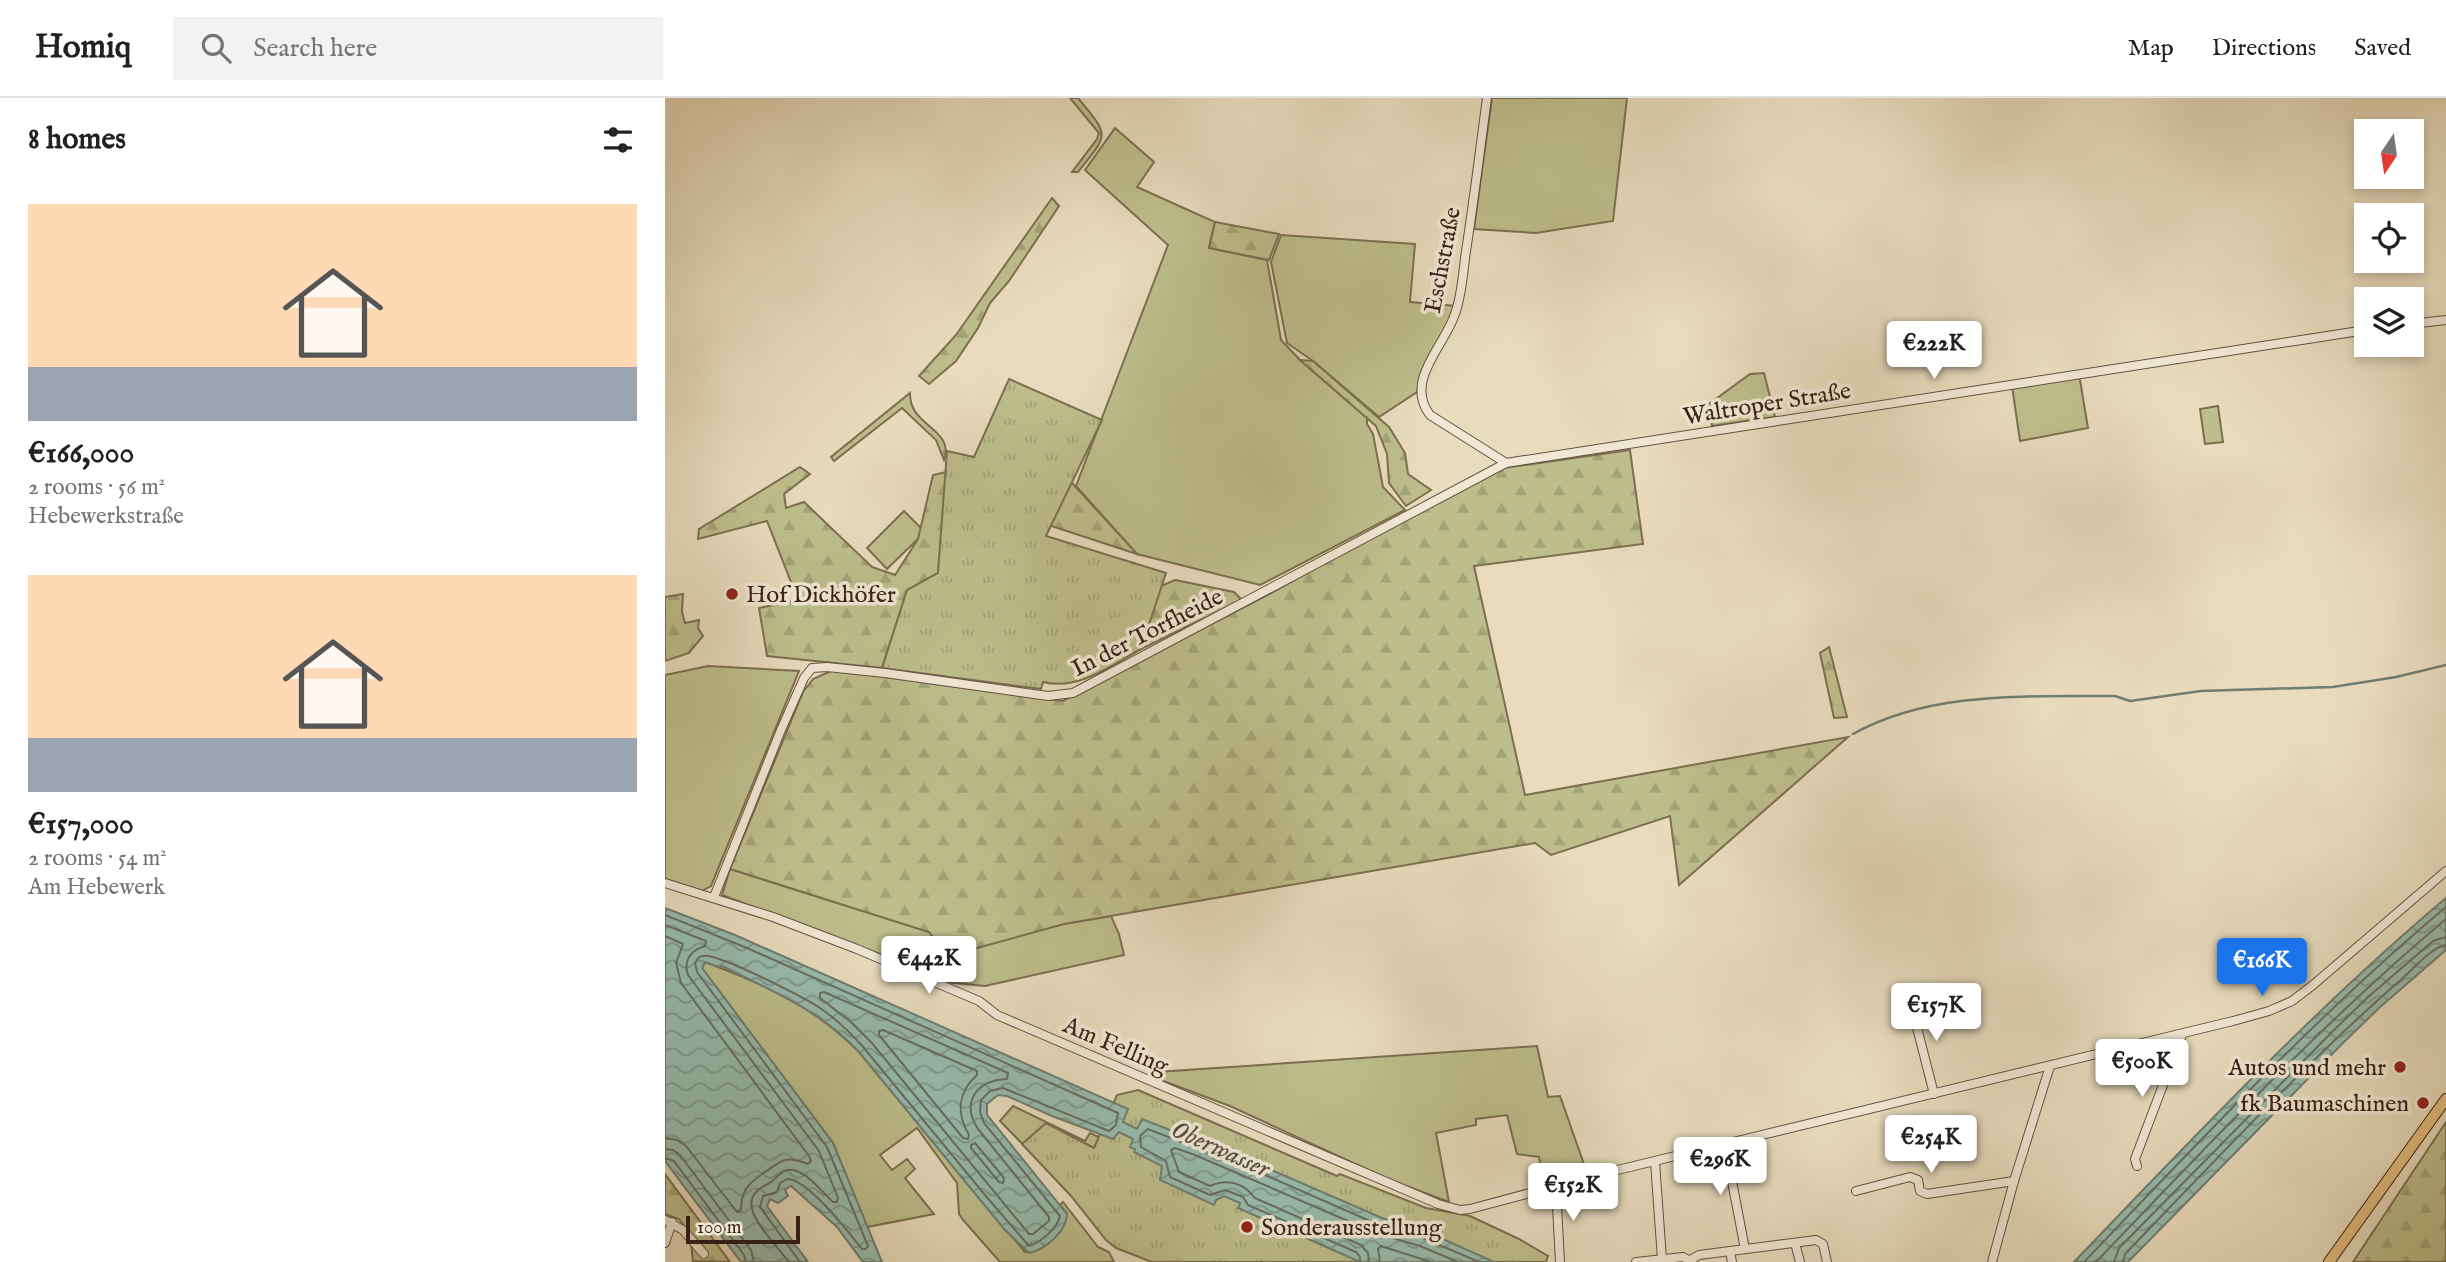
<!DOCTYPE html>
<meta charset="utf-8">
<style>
body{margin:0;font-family:"IM FELL English",serif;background:#f2f2f2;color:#202124;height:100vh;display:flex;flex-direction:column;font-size:26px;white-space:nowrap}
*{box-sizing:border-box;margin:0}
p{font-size:23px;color:#757577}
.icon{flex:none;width:38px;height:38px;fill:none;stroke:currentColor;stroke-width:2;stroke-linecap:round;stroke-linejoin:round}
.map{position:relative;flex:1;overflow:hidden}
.sheet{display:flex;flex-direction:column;background:#fff;width:665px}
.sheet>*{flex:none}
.needle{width:46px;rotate:193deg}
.fabs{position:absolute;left:1689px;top:21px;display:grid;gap:14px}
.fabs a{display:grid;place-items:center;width:70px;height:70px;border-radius:0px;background:#fff;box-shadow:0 4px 10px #0003;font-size:35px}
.scale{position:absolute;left:21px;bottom:18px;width:114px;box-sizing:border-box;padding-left:7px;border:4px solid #392215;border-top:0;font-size:19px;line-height:24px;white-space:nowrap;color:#392215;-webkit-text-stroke:5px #f0e8d4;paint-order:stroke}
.price{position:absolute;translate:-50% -60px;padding:0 16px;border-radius:7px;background:#fff;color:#222;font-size:23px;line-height:46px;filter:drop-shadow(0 2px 4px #0008)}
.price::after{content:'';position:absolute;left:50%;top:42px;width:21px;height:16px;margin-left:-10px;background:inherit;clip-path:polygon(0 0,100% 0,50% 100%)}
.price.on{background:#1a73e8;color:#fff}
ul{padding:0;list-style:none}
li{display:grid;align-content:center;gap:14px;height:371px;padding:0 28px}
li span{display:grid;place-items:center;height:217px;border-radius:0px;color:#555}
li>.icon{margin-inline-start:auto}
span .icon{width:126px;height:126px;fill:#fffc;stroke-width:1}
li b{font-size:30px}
h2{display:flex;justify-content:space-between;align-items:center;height:84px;padding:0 28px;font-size:30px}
header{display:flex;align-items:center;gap:42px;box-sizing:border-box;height:98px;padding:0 35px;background:#fff;border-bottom:2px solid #e0e0e0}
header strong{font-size:33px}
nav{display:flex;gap:38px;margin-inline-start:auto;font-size:24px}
.search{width:490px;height:63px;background:#f2f2f2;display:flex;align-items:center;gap:18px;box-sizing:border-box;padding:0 24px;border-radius:0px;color:#757577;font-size:26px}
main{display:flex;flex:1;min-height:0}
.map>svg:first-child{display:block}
.grass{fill:#bdbe8c;stroke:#7b7050;stroke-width:2}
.forest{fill:url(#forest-firs);stroke:#7b7050;stroke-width:2}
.park{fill:url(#park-tufts);stroke:#7b7050;stroke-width:2}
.water{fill:url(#water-waves);stroke:#717e71;stroke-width:2}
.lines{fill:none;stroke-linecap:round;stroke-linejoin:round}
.shore{stroke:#686f62;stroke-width:2}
.stream{stroke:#717e71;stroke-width:2.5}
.minor-casing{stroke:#65503f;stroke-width:10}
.major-casing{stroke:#392215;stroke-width:12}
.minor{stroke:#f0e8d4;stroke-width:8}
.major{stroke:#e4be7e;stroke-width:10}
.poi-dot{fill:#8f2418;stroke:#f0e8d4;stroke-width:2.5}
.labels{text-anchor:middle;stroke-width:7;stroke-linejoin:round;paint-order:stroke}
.street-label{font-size:24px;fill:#392215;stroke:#f0e8d4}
.poi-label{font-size:24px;fill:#392215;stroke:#f0e8d4;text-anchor:start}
.water-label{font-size:26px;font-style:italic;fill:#555043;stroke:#f0e8d4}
</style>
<header>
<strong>Homiq</strong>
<div class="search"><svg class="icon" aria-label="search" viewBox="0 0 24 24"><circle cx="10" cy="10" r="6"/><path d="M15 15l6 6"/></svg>Search here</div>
<nav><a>Map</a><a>Directions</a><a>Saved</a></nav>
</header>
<main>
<section class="sheet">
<h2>8 homes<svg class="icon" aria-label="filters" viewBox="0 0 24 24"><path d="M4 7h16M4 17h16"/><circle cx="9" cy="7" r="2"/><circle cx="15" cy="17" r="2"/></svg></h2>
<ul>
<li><span style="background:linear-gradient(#ffd9b3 75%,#9aa5b1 0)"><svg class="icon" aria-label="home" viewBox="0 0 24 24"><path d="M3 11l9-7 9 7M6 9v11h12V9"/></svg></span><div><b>€166,000</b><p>2 rooms · 56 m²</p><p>Hebewerkstraße</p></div></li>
<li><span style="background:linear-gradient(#ffd9b3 75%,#9aa5b1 0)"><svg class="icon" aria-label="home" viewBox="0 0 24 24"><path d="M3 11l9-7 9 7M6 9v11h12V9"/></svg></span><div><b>€157,000</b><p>2 rooms · 54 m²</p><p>Am Hebewerk</p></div></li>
</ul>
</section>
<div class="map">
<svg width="1781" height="1164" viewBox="0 0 1781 1164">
<defs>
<pattern id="forest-firs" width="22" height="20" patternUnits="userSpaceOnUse" patternTransform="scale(1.75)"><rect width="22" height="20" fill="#bdbe8c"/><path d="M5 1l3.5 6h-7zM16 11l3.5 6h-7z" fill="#a3a378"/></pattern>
<pattern id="park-tufts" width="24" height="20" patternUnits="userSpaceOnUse" patternTransform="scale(1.75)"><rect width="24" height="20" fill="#bdbe8c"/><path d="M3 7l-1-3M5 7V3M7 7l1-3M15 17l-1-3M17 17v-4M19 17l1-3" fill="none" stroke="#a3a378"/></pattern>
<pattern id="water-waves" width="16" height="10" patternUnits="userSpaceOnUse" patternTransform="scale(1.75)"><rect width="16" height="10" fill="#97bcaf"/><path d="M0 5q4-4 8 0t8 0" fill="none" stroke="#7c988d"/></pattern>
</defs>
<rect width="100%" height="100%" fill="#e8dcbd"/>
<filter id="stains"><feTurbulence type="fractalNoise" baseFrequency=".00286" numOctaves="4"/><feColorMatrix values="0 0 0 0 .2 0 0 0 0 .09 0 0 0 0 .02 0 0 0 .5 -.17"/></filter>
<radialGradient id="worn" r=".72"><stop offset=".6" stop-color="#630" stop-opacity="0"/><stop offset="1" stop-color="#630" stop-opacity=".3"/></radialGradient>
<g class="grass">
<path d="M405 0H413C445 39 444 35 413 74H407L432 41 434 35Z"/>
<path d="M827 0H962L948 123 871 135 809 131Z"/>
<path d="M450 30 489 64 472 89 550 124 544 150 602 162 616 242 635 262 702 320V326L708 336 718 389 740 412 595 487 472 456 411 388 503 147 420 72Z"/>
<path d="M616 137 750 146 745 204 793 208 757 278 752 294 714 319 648 263 622 245 606 164Z"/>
<path d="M1099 275 1110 319 1047 328 1044 306 1085 276Z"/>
<path d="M1414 276 1423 330 1355 343 1347 288Z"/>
<path d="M1553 308 1558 344 1540 346 1535 311Z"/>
<path d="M239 413 260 434 222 471 202 450Z"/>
<path d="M43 568 134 573 46 788 37 793 0 781V577Z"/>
<path d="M65 771 264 834 399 826 446 818 454 836 459 857 320 888 280 884 255 871 57 797Z"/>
<path d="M40 864C101 887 147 907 194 954L360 1154C383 1144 397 1141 402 1115L395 1107 398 1104 433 1149 444 1154 449 1164H335L298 1122 294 1116 292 1085 252 1030 215 1057 227 1072 242 1061 250 1071 240 1080 269 1116 202 1129 168 1045 37 870Z"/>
<path d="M872 948 883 999 895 998 921 1072 879 1087 874 1059 852 1056 842 1017 811 1021V1027L771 1035 784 1104 723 1081 565 1008 493 981 492 974Z"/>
<path d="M348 1008 420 1043 425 1035 449 1046 407 1097 335 1023Z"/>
</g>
<g class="forest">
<path d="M387 100 394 108 344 183 325 205 313 230 291 263 264 286 254 278 291 237Z"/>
<path d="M550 124 614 136 604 162 544 150Z"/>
<path d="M635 262 648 263 724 329 740 355 743 376 766 392 741 408 724 385 722 356 711 328Z"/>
<path d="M245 295C244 329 290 330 279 362L271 342 237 310 169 363 166 359Z"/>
<path d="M965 352 978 446 809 468 860 697 1183 639 1014 787 1005 718 886 757 870 745 399 826 283 858 264 834 65 771 138 594 148 581 168 572 398 603 608 494 825 372Z"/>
<path d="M135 369 145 376 119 396 121 410 139 404 207 469 230 477 253 441 268 377 281 374 273 475 242 493 217 570 102 558 94 510 133 502 102 423 33 441 34 431Z"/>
<path d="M398 375 472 456 374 424Z"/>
<path d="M510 482 569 494 577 502 476 551 496 488Z"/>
<path d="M18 496 17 514 20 525 34 522 33 530 38 538 24 555 0 563V499Z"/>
<path d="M1164 549 1182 619 1169 620 1155 555Z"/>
<path d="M1781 1024V1164H1688Z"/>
<path d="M0 1076 65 1164 28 1163 26 1146 28 1140 14 1121 0 1116Z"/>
</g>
<g class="park">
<path d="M344 281 437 322 381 438 501 475 476 551C447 567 413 593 378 584L376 591 217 570 242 492 273 475 282 353 309 359Z"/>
<path d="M473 992 672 1078 675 1076 761 1110 805 1118 854 1141 883 1158 881 1164H487L451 1150 441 1142 406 1098 357 1046 381 1025 429 1050 452 997Z"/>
</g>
<g class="water">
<path d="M1781 800V852L1714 910 1679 944 1463 1164H1409C1529 1039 1648 912 1781 800Z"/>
<path d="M0 810 70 837 463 1011 458 1024 472 1031 477 1021 602 1070 717 1120 760 1133 829 1164H695L573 1110 575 1105 559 1098 551 1102 549 1107 495 1082 497 1068 469 1054 470 1051 465 1049 468 1041 454 1034 448 1041 387 1018 342 998 333 997 322 1006V1017L402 1116C402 1133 380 1152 364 1155L339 1131 194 954C154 911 107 893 57 868L54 869 40 864 37 870 168 1045 217 1164H198L172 1129 126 1088 120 1092 123 1098 113 1105 105 1101 102 1108 143 1164H76L0 1063Z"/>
</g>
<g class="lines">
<g class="shore">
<path d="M0 817 82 850 453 1015 451 1027 444 1033 338 990 325 993 316 1002 315 1014 319 1025 395 1118C392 1131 376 1144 364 1148L320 1097 199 950C186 935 171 921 155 910 140 900 51 854 38 858 32 859 33 861 30 865L32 874 162 1049 203 1148 201 1151H197C184 1135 142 1080 122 1081L115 1085 112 1094 98 1098 95 1109 135 1164"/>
<path d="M0 827 41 843 40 848C26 852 18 862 23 877L154 1053 173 1100 172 1104H168C158 1095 148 1081 136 1075 118 1065 114 1080 103 1086 93 1091 84 1097 87 1110 89 1125 114 1151 124 1164"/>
<path d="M0 838 18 846 11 865 16 885 144 1058 146 1063 143 1066C118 1056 116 1064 97 1076 83 1086 76 1093 76 1112L72 1114 21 1048 12 1042 0 1040"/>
<path d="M159 894 343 975 342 981C313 982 295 1003 313 1031L384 1119V1123L368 1136H364L206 944 187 925 155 900V895Z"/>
<path d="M218 932 312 973V977C293 994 291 1015 304 1037L303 1041 298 1040 214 937V933Z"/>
<path d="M310 1045 339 1080 338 1085 334 1084 306 1050V1047Z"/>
<path d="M0 1051 8 1052 15 1057 86 1152 89 1164"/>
<path d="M0 1060 9 1063 79 1157 81 1164"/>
<path d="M695 1164V1159L691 1154 583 1107 578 1099 560 1092 545 1097 505 1079 501 1063 476 1049 475 1038 483 1031 600 1077 714 1127 758 1140 814 1164"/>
<path d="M704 1164 703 1155 696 1147 590 1100C579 1085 562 1080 545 1088L514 1074 506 1052 510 1050 530 1057 711 1135 755 1148 793 1164"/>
<path d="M715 1164 713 1151 716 1148 766 1164"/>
<path d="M1419 1164C1536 1042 1651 918 1781 809"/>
<path d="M1431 1164C1544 1046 1656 926 1781 821"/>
<path d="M1449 1164 1454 1150 1668 933 1703 899 1768 843 1781 839"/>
<path d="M1458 1164 1460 1156C1551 1062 1641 964 1739 879 1750 869 1767 849 1781 847"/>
</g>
<path class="stream" d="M1188 636C1267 592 1363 599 1450 598L1465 603 1536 593 1668 589 1731 579 1781 567"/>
<defs>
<g id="minor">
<path d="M822 0C815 51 809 102 801 153 798 174 797 197 790 216 779 249 739 283 765 317L841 365"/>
<path d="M1746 226 1781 222"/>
<path d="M0 785 108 819 192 851 314 903 332 917 773 1106 795 1112 805 1111 936 1076 1568 923 1604 913 1627 903 1648 887 1781 773"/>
<path d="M49 799 116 632 139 580 147 570 162 569 220 575 383 598 408 595 841 365 1701 232"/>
<path d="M1245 902 1269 996"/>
<path d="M1060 1047 1079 1146"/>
<path d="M990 1064 997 1161"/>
<path d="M1472 1068 1470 1061 1517 937"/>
<path d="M891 1090 895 1164"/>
<path d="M1191 1093 1245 1079 1253 1082 1255 1093 1262 1096 1349 1083"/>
<path d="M0 1122 18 1132 39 1156"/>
<path d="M0 1145 7 1124"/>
<path d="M1130 1145 1135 1164"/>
<path d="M1065 1153 1067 1164"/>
<path d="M1025 1162 1034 1157 1151 1142 1158 1146 1162 1164"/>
<path d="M971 1164 1018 1159 1027 1164"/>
<path d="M1327 1164 1349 1083 1385 968"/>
</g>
<path id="major" d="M1664 1164 1781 1001"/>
</defs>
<use href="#minor" class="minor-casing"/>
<use href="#major" class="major-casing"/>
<use href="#minor" class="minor"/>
<use href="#major" class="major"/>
</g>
<g class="poi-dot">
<circle cx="67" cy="496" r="7"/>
<circle cx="1735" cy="969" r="7"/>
<circle cx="1758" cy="1005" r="7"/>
<circle cx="582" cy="1129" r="7"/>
</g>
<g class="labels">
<g class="street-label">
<text transform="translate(777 162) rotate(-79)" y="8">Eschstraße</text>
<text transform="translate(1102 305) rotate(-9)" y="8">Waltroper Straße</text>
<text transform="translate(482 534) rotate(-27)" y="8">In der Torfheide</text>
<text transform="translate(451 947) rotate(23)" y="8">Am Felling</text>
</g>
<g class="poi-label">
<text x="81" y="504">Hof Dickhöfer</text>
<text x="1721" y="977" text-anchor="end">Autos und mehr</text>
<text x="1744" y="1013" text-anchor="end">fk Baumaschinen</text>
<text x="596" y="1137">Sonderausstellung</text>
</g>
<g class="water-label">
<text transform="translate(556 1050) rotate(24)" y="9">Oberwasser</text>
</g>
</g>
<rect width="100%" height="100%" filter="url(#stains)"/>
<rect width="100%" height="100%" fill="url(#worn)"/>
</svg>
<div class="fabs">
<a><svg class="needle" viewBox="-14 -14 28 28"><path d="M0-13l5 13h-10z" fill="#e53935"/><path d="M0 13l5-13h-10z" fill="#757577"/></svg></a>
<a><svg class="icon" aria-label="locate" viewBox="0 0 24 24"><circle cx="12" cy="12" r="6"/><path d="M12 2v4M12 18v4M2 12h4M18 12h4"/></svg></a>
<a><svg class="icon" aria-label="layers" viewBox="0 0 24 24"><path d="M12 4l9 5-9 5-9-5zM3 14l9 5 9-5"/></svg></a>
</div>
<div class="scale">100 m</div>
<b class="price" style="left:1269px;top:283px">€222K</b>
<b class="price" style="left:264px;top:898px">€442K</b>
<b class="price on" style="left:1597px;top:900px">€166K</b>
<b class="price" style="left:1271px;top:945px">€157K</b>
<b class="price" style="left:1477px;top:1001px">€500K</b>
<b class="price" style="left:1266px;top:1077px">€254K</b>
<b class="price" style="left:1055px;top:1099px">€296K</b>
<b class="price" style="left:908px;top:1125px">€152K</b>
</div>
</main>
